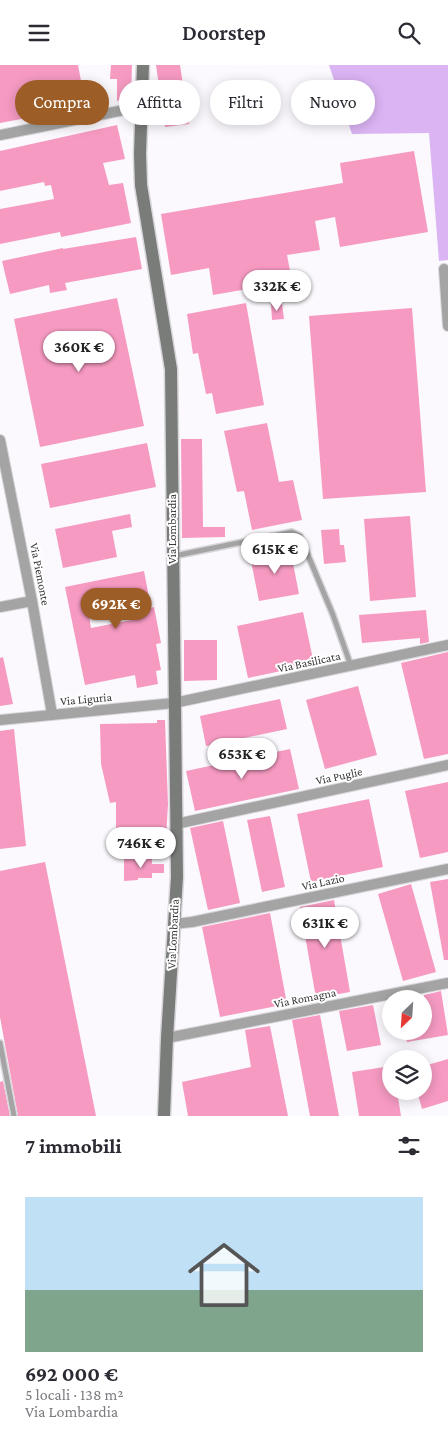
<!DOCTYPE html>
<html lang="it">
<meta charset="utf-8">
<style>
body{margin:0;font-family:"Crimson Pro",serif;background:#f7f7f7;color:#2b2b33;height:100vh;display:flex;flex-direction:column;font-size:19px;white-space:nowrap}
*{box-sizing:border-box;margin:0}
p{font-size:16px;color:#7c7c81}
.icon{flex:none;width:28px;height:28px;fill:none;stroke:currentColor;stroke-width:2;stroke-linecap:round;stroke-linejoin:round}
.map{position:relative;height:1051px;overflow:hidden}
.side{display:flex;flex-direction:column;background:#fff;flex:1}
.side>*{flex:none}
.hud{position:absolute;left:15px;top:15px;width:419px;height:45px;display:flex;gap:10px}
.needle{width:32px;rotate:205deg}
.fabs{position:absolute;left:382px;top:925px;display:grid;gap:10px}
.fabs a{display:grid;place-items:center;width:50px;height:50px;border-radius:50%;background:#fff;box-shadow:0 2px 12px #0003;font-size:25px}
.price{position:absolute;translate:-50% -42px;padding:0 11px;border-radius:18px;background:#fff;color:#222;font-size:16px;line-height:32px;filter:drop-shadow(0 1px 2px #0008)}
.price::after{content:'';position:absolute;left:50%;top:30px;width:15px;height:11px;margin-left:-8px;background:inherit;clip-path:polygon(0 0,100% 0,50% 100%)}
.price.on{background:#9d5d27;color:#fff}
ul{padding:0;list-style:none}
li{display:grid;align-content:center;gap:10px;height:265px;padding:0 25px}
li+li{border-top:1px solid #e1e1e2}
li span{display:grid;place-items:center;height:155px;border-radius:0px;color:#555}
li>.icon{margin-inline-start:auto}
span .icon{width:90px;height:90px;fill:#fffc;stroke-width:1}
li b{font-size:21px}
h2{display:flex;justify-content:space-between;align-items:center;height:60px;padding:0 25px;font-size:21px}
.tag{padding:0 18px;border-radius:22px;background:#fff;box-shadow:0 2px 12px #0003;font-size:18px;line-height:45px}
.tag.on{background:#9d5d27;color:#fff}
header{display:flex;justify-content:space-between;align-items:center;height:65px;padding:0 25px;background:#fff;font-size:22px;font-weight:600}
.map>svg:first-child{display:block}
.green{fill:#dab4f3}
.building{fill:#f69ac2;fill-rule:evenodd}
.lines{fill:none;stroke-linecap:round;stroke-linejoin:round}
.lane-casing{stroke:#d8d6da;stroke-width:8}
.street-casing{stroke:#d8d6da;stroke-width:12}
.secondary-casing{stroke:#d8d6da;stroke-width:15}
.lane{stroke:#a3a4a3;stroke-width:5}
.street{stroke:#a3a4a3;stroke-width:10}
.secondary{stroke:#797c79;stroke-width:12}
.labels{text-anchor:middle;stroke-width:4;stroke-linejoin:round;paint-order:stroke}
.street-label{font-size:12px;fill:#383739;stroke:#fff}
</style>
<header><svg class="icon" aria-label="menu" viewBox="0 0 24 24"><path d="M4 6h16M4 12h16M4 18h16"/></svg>Doorstep<svg class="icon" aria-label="search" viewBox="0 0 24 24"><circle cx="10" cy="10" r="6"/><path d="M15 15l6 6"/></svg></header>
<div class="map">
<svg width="448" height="1051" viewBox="0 0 448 1051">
<rect width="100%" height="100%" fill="#fbf9fd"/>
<path class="green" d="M329 0H448V195L439 196 429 68 352 69Z"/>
<g class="building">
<path d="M0 0H78L86 42 0 58Z"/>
<path d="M111 0H132L131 32 117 36V14H110Z"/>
<path d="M156 0H180L189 59 165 62Z"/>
<path d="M117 60 125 94 103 98 109 120 123 118 131 158 61 172 60 167 0 179V144L54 134 51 120 45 121 44 117 0 126V86Z"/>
<path d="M414 86 428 167 340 182 335 152 315 156 320 185 287 190 292 216 213 230 209 203 171 210 161 149 343 118 340 98Z"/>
<path d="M136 172 142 204 65 218 67 225 50 228 49 220 10 229 2 196 63 183V184Z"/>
<path d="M117 233 144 361 40 382 14 254Z"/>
<path d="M246 238 264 340 216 349 212 328 206 329 198 288 193 289 187 249Z"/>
<path d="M282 238 284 254 272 255 271 239Z"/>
<path d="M412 243 426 427 323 434 309 251Z"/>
<path d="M267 358 279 417 293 415 302 455 252 465 244 426 237 427 224 366Z"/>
<path d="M181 374H202L203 462H225V472L182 473Z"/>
<path d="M147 378 156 422 50 443 41 399Z"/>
<path d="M130 449 132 462 112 466 117 492 63 503 55 464Z"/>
<path d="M410 451 416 532 370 536 364 454Z"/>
<path d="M339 464 340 480H344L346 497 324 499 321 465Z"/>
<path d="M290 483 299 529 259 536 250 491Z"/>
<path d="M144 506 151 543 154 542 161 578 156 579 161 605 156 606 158 619 137 623 135 610 85 620 65 522ZM139 535 142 553 91 563 88 545Z"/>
<path d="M426 545 429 577 420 579V573L362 578 359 550Z"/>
<path d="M303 547 314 599 248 613 237 561Z"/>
<path d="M184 575H217V615L184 616Z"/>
<path d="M448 587V689L424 694 401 598Z"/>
<path d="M3 592 13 639 0 641V593Z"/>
<path d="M358 621 377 690 325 704 306 635Z"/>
<path d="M280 634 287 664 206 681 200 651Z"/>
<path d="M157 655H165L168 739 166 774H116V737L110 738 101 699 100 659 157 658Z"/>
<path d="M14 664 26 781 0 784V666Z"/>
<path d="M290 684 299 724 195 746 186 706Z"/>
<path d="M448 717V787L420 793 405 726Z"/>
<path d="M369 734 383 802 311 817 297 749Z"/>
<path d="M270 751 285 822 262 827 247 755Z"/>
<path d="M223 756 240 838 208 845 190 763Z"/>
<path d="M124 793H152V799H164V808H152V813H138V815L124 816Z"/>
<path d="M45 797 96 1051H18L0 952V806Z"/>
<path d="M448 814V895H444L430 817Z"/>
<path d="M411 819 436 907 403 916 378 829Z"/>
<path d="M334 835 350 927 316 933 300 842Z"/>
<path d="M270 848 287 939 220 952 202 862Z"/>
<path d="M441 926 448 970 407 977 405 966H424V930Z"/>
<path d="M373 940 381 980 347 986 339 946Z"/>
<path d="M320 950 339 1051H310L292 955Z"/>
<path d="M270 961 288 1051H188L182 1017 251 1002 245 965Z"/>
<path d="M448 994V1036L422 1044 417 1026H424V1001Z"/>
<path d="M391 1001V1026H397L401 1051H359L352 1007Z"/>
<path d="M3 1016 10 1051H0V1017Z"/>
</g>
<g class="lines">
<defs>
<g id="lane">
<path d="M174 491 292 467 300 471 333 550 351 601"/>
<path d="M0 978 14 1051"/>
</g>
<g id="street">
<path d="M0 70 134 43H141"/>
<path d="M444 204 448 261"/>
<path d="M0 375 32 536 52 649"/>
<path d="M0 542 32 536"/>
<path d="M0 655 174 638 448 580"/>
<path d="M176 759 448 700"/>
<path d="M174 859 192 857 448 804"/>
<path d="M167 973 448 918"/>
</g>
<path id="secondary" d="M143 0 140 89 141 120 171 304 177 812 167 973 164 1051"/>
</defs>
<use href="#lane" class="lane-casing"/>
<use href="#street" class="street-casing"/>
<use href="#secondary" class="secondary-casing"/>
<use href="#lane" class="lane"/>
<use href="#street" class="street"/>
<use href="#secondary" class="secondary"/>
</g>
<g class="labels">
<g class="street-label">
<text transform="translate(172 464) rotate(-90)" y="4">Via Lombardia</text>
<text transform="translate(40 509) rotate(79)" y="4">Via Piemonte</text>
<text transform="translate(309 597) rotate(-12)" y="4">Via Basilicata</text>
<text transform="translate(86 634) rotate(-5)" y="4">Via Liguria</text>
<text transform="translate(339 711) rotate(-12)" y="4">Via Puglie</text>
<text transform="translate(323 817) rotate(-12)" y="4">Via Lazio</text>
<text transform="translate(173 869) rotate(-87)" y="4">Via Lombardia</text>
<text transform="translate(305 933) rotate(-11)" y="4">Via Romagna</text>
</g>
</g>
</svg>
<div class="fabs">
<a><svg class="needle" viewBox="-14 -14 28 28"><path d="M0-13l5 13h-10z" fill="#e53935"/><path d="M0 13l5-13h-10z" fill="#7c7c81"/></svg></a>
<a><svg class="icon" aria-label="layers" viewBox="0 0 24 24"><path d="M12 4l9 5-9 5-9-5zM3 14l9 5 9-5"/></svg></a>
</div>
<b class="price" style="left:277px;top:247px">332K €</b>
<b class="price" style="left:79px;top:308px">360K €</b>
<b class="price" style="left:275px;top:510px">615K €</b>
<b class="price on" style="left:116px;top:565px">692K €</b>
<b class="price" style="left:242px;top:715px">653K €</b>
<b class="price" style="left:141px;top:804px">746K €</b>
<b class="price" style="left:325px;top:884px">631K €</b>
<div class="hud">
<a class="tag on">Compra</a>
<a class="tag">Affitta</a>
<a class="tag">Filtri</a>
<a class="tag">Nuovo</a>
</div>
</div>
<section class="side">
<h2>7 immobili<svg class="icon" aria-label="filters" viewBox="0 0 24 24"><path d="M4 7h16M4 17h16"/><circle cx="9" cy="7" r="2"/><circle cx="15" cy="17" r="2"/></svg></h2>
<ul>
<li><span style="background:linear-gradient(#bfe0f5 60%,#7fa58c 0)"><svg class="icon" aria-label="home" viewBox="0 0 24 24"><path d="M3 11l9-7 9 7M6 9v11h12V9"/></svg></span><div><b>692 000 €</b><p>5 locali · 138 m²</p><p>Via Lombardia</p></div></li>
</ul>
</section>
